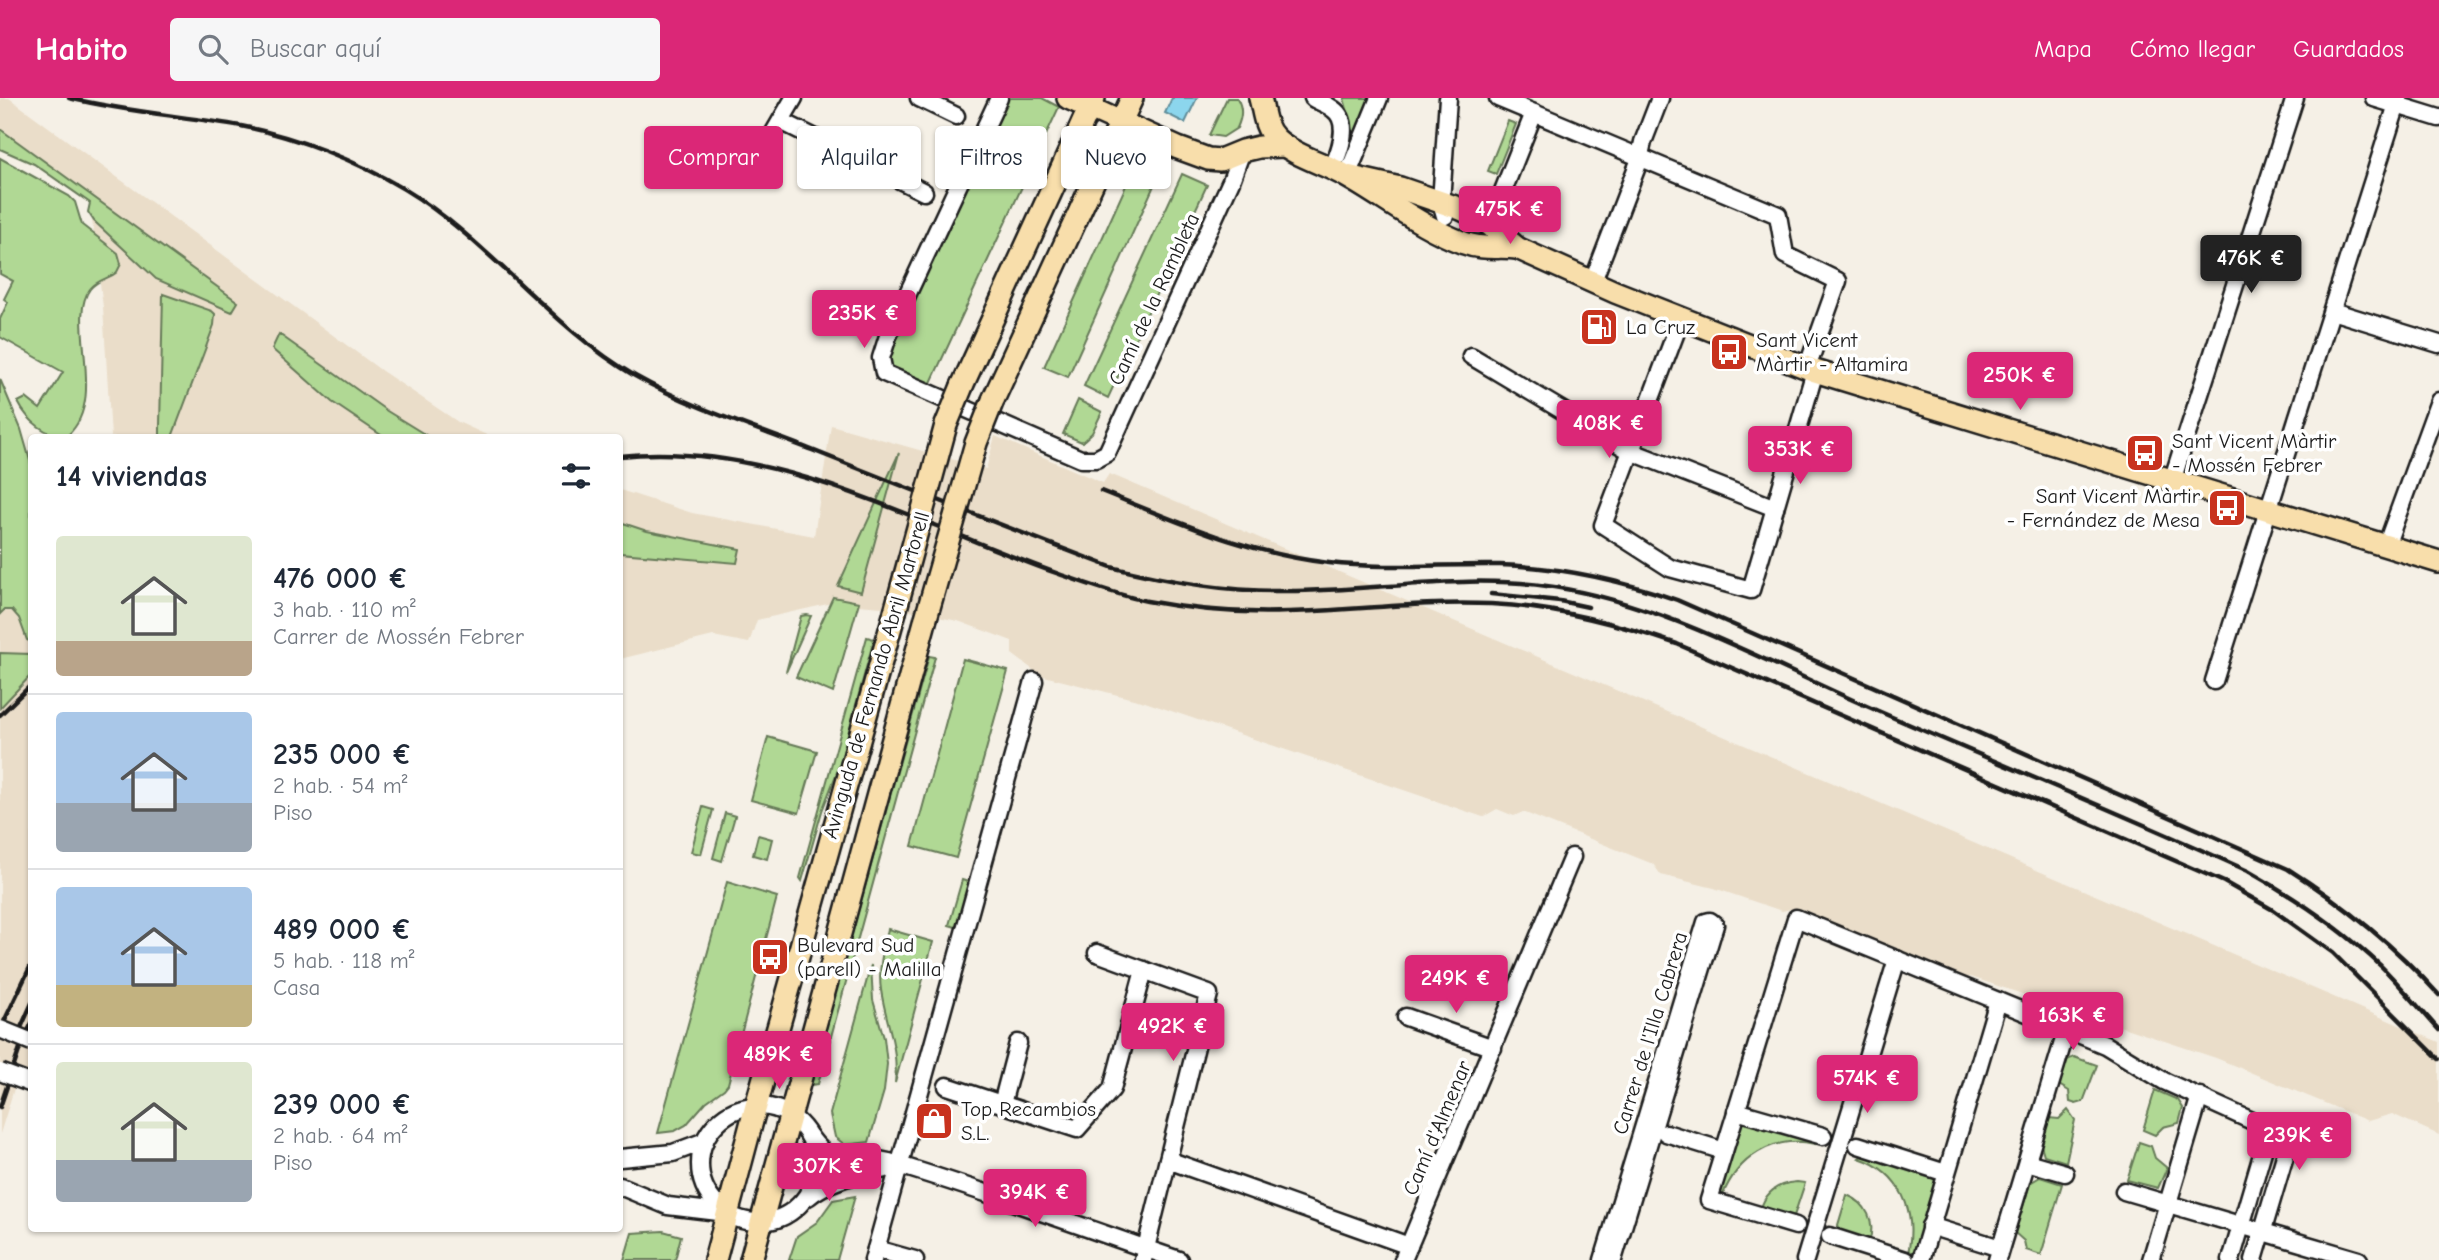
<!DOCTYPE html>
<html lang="es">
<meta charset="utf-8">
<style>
body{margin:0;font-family:"Comic Neue",sans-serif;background:#f6f6f7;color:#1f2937;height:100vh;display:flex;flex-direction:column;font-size:26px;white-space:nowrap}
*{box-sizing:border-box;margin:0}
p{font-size:23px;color:#747a83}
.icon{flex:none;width:38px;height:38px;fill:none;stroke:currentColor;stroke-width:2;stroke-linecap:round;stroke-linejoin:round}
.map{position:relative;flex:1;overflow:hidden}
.drawer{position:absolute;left:28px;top:336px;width:595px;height:798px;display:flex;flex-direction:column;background:#fff;border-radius:7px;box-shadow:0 2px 5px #0004}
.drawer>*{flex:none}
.guide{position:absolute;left:644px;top:28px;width:665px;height:63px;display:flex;gap:14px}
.price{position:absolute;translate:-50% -60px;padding:0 16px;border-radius:7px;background:#db2777;color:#fff;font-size:23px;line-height:46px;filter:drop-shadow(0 2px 4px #0008)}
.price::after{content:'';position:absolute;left:50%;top:42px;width:21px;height:16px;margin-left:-10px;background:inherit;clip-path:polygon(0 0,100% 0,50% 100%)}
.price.active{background:#222;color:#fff}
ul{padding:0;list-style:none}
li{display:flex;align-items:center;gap:21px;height:175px;padding:0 28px}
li+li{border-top:2px solid #e0e1e3}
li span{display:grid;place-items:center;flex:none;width:196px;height:140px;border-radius:7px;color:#555}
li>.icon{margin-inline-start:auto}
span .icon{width:84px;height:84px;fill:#fffc;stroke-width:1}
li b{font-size:30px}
h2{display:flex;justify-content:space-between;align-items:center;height:84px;padding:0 28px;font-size:30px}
.tag{padding:0 24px;border-radius:7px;background:#fff;box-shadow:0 2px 5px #0004;font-size:24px;line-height:63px}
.tag.active{background:#db2777;color:#fff}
header{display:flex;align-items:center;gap:42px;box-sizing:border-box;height:98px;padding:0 35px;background:#db2777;color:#fff}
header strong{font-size:33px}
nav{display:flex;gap:38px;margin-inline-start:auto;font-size:24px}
.search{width:490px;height:63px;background:#f6f6f7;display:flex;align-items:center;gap:18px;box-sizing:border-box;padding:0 24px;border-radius:7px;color:#747a83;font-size:26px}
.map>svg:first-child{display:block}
.built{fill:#eaddc9}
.green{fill:#b0d894;stroke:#667a58;stroke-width:2}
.water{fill:#8cd6ed;stroke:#5f8c99;stroke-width:2}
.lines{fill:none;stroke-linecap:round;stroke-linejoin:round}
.minor-casing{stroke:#1c1c1c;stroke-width:21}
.major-casing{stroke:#1c1c1c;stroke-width:26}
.minor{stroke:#fff;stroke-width:16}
.major{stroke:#f8deab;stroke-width:21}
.rail{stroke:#1c1c1c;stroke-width:4.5}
.minor-bridge-casing{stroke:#1c1c1c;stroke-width:21;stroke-linecap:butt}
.major-bridge-casing{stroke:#1c1c1c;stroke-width:26;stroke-linecap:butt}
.minor-bridge{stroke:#fff;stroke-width:16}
.major-bridge{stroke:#f8deab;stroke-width:21}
.labels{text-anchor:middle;stroke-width:7;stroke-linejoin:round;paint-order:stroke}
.street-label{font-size:21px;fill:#1c1c1c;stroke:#fff}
.poi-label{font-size:21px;fill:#1c1c1c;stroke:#fff;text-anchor:start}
</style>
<header>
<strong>Habito</strong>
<div class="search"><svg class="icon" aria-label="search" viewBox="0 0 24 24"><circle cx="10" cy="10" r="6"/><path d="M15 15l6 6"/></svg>Buscar aquí</div>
<nav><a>Mapa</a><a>Cómo llegar</a><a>Guardados</a></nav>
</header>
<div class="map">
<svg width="2439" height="1162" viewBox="0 0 2439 1162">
<rect width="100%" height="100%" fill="#f5f0e6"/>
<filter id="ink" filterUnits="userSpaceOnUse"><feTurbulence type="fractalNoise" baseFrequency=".0143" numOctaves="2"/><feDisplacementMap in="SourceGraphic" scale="14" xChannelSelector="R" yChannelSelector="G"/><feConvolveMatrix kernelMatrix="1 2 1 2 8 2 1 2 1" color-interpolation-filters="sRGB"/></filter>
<g filter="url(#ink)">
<g class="built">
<path d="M0 0H9L382 273 458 324 491 339H111L103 209 90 106 34 66 0 51Z"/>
<path d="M0 281 21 331 32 366 31 973 29 979 17 981 0 1036Z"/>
<path d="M831 327 986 371 995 338 1103 385 1109 376 1117 379 2439 944V1037L2392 1016 2368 1023 2216 960 1971 879 1957 880 1795 810 1782 813 1714 790 1661 777 1653 766 1523 714 1514 718 1497 711 1483 719 1145 604 1040 577 1012 556V543L958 523 895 510 832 505 757 522 749 545 713 538 620 561V392L692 415 814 438Z"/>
</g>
<g class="green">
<path d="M1004 0H1042L1059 9 929 289 894 272 885 254Z"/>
<path d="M1227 0H1237C1243 10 1242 19 1237 30L1223 39 1209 37Z"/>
<path d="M1344 0H1374L1355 39 1345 4Z"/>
<path d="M1508 23 1516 26 1496 76 1488 73Z"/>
<path d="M0 31 238 204 232 214 156 181 94 123 88 114 90 105 34 66 0 51Z"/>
<path d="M0 60 69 98 75 104 82 127 118 155 121 166 117 174C109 181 98 181 90 191 66 222 108 300 68 337 48 341 27 322 18 304L26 300 40 311 63 274 0 239V221L8 204 4 201 13 183 0 176Z"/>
<path d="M1133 72 1156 83 1068 279 1044 269Z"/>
<path d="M1182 76 1207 87 1108 300 1084 288Z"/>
<path d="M163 196 212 213 215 216 214 227 206 249 172 339H160V327Z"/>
<path d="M279 236 387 313 429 339H384L332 304 272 251Z"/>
<path d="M0 281 21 331 31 366V544L27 542 19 520 12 512H4L0 516Z"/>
<path d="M1078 302 1102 314 1092 335 1082 344 1063 336Z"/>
<path d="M899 355 861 494 838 488Z"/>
<path d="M620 424 647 433 740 451 737 465 620 455Z"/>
<path d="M833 499 859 504 833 595 796 579Z"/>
<path d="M807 517 811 518 786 574 801 518Z"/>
<path d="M867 539 874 541 839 669 822 713 802 783 800 780Z"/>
<path d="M0 555 31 556 32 576 0 610Z"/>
<path d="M929 558 935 559 818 986 810 987Z"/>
<path d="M963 561 1008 573 956 760 912 748Z"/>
<path d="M768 639 817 653 799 715 751 702Z"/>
<path d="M703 709 713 712 701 756 691 754Z"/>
<path d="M725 715 735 718 722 763 713 760Z"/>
<path d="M758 737 772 741 767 761 753 757Z"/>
<path d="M962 782 971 785 959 830 949 827Z"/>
<path d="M727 784 777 799 728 986 724 991 706 1004 686 1027 675 1033 658 1035Z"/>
<path d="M888 831 933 844 895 985C899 949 886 926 881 892 878 872 883 851 888 831Z"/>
<path d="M871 867 873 902 884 940 887 966 884 993 869 1044 845 1047 835 1039 830 1016Z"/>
<path d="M2074 959 2097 967 2083 1004 2076 1006 2070 1004 2069 993 2059 987 2067 962Z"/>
<path d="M2155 992 2178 1002 2183 1010 2179 1025 2163 1029 2155 1037 2143 1032Z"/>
<path d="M2068 1012 2075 1022 2066 1064 2044 1057 2041 1047 2049 1020 2059 1021Z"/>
<path d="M1745 1021 1814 1042 1815 1046C1773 1036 1737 1060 1722 1099L1718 1092 1740 1023Z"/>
<path d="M2139 1044 2151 1048 2155 1060 2167 1070 2158 1090 2127 1082Z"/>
<path d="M1863 1057 1932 1077 1935 1082 1916 1151 1911 1155H1908C1917 1114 1901 1074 1859 1060Z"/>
<path d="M2040 1079 2062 1086 2041 1157 2026 1152 2024 1143 2015 1135 2030 1085Z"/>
<path d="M1797 1084 1805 1085 1794 1118 1790 1120 1760 1113C1765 1094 1778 1085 1797 1084Z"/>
<path d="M1847 1097C1867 1105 1876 1124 1869 1145L1840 1135 1838 1127Z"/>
<path d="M855 1098 837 1162H789L797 1138 817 1124 833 1102Z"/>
<path d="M663 1133 681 1138 675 1162H624L632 1135Z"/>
</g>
<path class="water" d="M1172 0H1197L1185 25 1165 15Z"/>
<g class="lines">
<defs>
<g id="minor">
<path d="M919 0 956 18"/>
<path d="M999 0 888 238 881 260 884 275 1081 361H1096L1107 355 1231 83 1242 53"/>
<path d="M1313 0C1319 4 1327 6 1333 11 1352 24 1339 55 1332 71"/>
<path d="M1498 0 1778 117 1785 157 1838 183 1807 270"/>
<path d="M2374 0 2439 20"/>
<path d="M781 23 924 94"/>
<path d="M752 72 794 0"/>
<path d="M1347 78 1379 0"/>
<path d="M1503 93 1534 15"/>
<path d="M1445 118 1441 104 1448 0"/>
<path d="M1593 183 1638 66 1643 44 1660 0"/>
<path d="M2332 213 2439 246"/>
<path d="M1681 221 1603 427 1670 470 1751 492 1815 273"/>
<path d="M1471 258 1630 353 1775 410"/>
<path d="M2172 383 2295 0"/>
<path d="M2386 448 2439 303"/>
<path d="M2214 583 2399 0"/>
<path d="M1097 855 1209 896 1143 1162"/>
<path d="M1406 919 1493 950"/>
<path d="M947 988 1077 1031 1112 991 1144 872"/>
<path d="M1002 1006 1018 945"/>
<circle cx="758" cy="1066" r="58"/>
<path d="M1736 1013 1823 1038"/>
<path d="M1666 1035 1724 1053"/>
<path d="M809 1038C840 1080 851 1053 889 1064 987 1093 1082 1129 1179 1162"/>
<path d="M1858 1047 1946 1075"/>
<path d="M620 1060 673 1055 705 1043"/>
<path d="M1168 1062 1409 1148"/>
<path d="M2027 1064 2065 1075"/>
<path d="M620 1088 668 1108 727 1115"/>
<path d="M2124 1093 2359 1162"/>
<path d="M808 1099C833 1078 867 1076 898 1068"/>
<path d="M1796 1128 1709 1102 1796 820 2105 947 2164 983 2261 1027 2266 1043 2231 1162"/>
<path d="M1930 1128 2000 1150"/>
<path d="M1830 1138 1905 1162"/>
<path d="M876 1151 915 1162"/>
<path d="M873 1162 1034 583"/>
<path d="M1403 1162 1572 759"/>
<path d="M1603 1162 1706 824 1710 823 1715 827 1613 1162"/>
<path d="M1805 1162 1897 861"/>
<path d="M1921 1162 1998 903"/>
<path d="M1997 1162 2067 931"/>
<path d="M2151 1162 2200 998"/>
<path d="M2254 1162 2287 1051 2286 1043 2280 1038H2272L2266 1043"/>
</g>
<g id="major">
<path d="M1068 0 1178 50 1208 61 1220 62 1242 53 1259 49 1285 48"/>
<path d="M1260 0C1264 14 1264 29 1275 40 1294 58 1324 65 1346 78 1385 100 1422 130 1464 145 1482 152 1499 148 1517 150"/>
<path d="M1347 78 1400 90 1461 111 1484 122 1517 150 1615 194 1815 273 2439 464"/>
<path d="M962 288 1094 0"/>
<path d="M993 302 1132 0"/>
<path d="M715 1162 756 1008 895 514"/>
<path d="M751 1162 926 520"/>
</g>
</defs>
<use href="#minor" class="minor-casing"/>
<use href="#major" class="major-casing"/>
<use href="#minor" class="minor"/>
<use href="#major" class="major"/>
<g class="rail">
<path d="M69 0C126 14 184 18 241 28 297 39 355 62 404 91 489 142 549 228 635 278 690 309 753 329 812 352 912 392 1011 431 1111 469 1166 483 1220 493 1277 493 1369 495 1462 474 1554 489 1663 506 1762 562 1862 606 1990 662 2121 715 2248 773 2296 800 2341 830 2381 868 2401 888 2420 911 2439 932"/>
<path d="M620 358C775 342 917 426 1059 476 1088 486 1117 497 1147 503 1194 512 1241 516 1289 514 1356 512 1423 503 1491 506 1555 509 1616 525 1677 546L2224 784 2273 812 2333 855 2439 961"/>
<path d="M1101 393C1179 424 1245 455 1329 465 1386 471 1443 466 1500 467 1560 469 1620 482 1677 502L2288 771C2345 807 2394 847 2439 897"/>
<path d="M1491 496 1560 503 1588 509"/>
<path d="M0 617 32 586"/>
<path d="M0 932 32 865"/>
<path d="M19 934 32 905"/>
<path d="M0 1009 21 947 32 925"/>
</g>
<defs>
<g id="minor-bridge">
<path d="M0 931 32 944"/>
<path d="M0 974 32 986"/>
</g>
<g id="major-bridge">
<path d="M895 514 946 327 962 288"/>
<path d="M926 520 976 345 993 302"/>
</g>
</defs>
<use href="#minor-bridge" class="minor-bridge-casing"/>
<use href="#major-bridge" class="major-bridge-casing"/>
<use href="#minor-bridge" class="minor-bridge"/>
<use href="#major-bridge" class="major-bridge"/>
</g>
</g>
<defs>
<symbol id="fuel-square" viewBox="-11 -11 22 22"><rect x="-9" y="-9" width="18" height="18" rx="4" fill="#c8321e" stroke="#fff"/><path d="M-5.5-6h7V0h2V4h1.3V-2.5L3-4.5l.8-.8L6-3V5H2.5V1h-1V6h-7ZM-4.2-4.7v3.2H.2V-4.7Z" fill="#fff"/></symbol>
<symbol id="bus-square" viewBox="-11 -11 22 22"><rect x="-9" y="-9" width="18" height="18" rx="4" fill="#c8321e" stroke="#fff"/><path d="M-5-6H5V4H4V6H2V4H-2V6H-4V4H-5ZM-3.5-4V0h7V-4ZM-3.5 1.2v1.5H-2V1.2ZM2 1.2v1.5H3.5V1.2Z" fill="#fff"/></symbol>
<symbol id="shop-square" viewBox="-11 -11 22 22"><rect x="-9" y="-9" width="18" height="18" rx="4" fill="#c8321e" stroke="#fff"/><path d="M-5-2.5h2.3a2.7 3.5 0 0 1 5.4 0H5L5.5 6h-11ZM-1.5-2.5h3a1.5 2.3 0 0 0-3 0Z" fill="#fff"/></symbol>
</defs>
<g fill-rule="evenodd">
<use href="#fuel-square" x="1577" y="207" width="44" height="44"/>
<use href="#bus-square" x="1707" y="232" width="44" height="44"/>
<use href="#bus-square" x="2123" y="333" width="44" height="44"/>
<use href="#bus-square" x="2205" y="388" width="44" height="44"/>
<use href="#bus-square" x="748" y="837" width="44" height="44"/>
<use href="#shop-square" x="912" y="1001" width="44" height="44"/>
</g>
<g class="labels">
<g class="street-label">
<text transform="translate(1154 201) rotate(-65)" y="7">Camí de la Rambleta</text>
<text transform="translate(876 577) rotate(-74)" y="7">Avinguda de Fernando Abril Martorell</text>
<text transform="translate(1650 935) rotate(-73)" y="7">Carrer de l'Illa Cabrera</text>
<text transform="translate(1437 1030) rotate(-67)" y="7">Camí d'Almenar</text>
</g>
<g class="poi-label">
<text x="1626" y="236">La Cruz</text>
<text x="1756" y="249">Sant Vicent<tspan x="1756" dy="24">Màrtir - Altamira</tspan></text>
<text x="2172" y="350">Sant Vicent Màrtir<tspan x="2172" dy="24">- Mossén Febrer</tspan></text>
<text x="2200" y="405" text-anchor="end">Sant Vicent Màrtir<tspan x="2200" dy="24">- Fernández de Mesa</tspan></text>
<text x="797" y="854">Bulevard Sud<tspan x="797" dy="24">(parell) - Malilla</tspan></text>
<text x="961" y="1018">Top Recambios<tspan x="961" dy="24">S.L.</tspan></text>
</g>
</g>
</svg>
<b class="price" style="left:1510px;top:148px">475K €</b>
<b class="price active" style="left:2251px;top:197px">476K €</b>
<b class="price" style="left:864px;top:252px">235K €</b>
<b class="price" style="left:2020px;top:314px">250K €</b>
<b class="price" style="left:1609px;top:362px">408K €</b>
<b class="price" style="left:1800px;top:388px">353K €</b>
<b class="price" style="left:1456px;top:917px">249K €</b>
<b class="price" style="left:2073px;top:954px">163K €</b>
<b class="price" style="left:1173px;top:965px">492K €</b>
<b class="price" style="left:779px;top:993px">489K €</b>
<b class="price" style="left:1867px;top:1017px">574K €</b>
<b class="price" style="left:2299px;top:1074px">239K €</b>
<b class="price" style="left:829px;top:1105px">307K €</b>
<b class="price" style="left:1035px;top:1131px">394K €</b>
<div class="guide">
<a class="tag active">Comprar</a>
<a class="tag">Alquilar</a>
<a class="tag">Filtros</a>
<a class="tag">Nuevo</a>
</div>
<section class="drawer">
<h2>14 viviendas<svg class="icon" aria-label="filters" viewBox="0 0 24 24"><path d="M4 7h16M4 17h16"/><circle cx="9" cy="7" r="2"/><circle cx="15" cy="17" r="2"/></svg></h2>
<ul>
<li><span style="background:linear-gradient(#dfe7d0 75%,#b9a48a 0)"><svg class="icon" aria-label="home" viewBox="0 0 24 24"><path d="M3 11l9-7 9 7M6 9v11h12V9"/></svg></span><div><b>476 000 €</b><p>3 hab. · 110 m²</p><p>Carrer de Mossén Febrer</p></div></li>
<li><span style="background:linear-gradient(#a9c7e8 65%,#9aa5b1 0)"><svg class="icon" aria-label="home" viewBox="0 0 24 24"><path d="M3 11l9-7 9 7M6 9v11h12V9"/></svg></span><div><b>235 000 €</b><p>2 hab. · 54 m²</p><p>Piso</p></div></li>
<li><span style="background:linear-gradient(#a9c7e8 70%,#c2b280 0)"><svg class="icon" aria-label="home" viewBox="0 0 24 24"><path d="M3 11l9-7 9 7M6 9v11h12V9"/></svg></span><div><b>489 000 €</b><p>5 hab. · 118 m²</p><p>Casa</p></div></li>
<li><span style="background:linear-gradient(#dfe7d0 70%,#9aa5b1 0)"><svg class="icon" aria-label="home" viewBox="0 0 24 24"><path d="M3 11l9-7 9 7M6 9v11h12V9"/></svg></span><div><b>239 000 €</b><p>2 hab. · 64 m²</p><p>Piso</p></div></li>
</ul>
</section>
</div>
